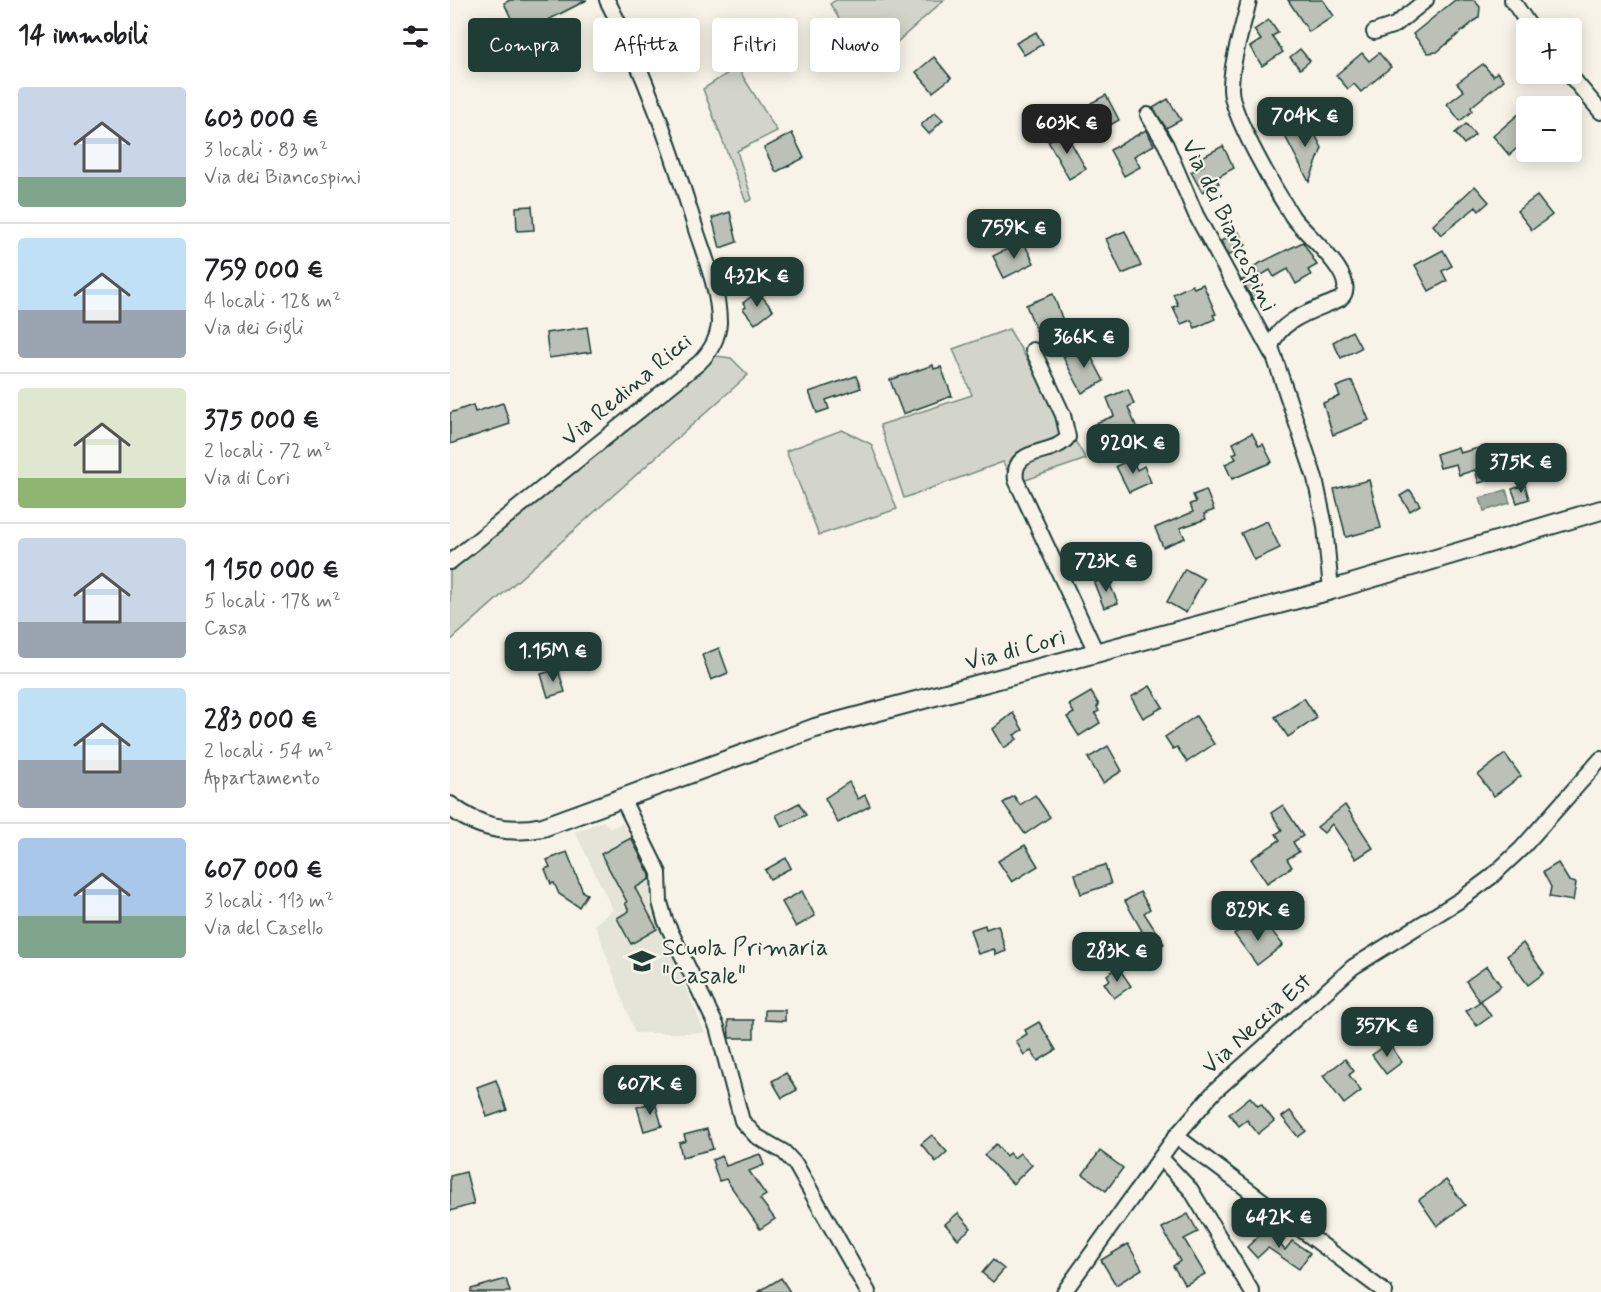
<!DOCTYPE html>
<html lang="it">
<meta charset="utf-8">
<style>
body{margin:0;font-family:Mynerve,sans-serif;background:#f6f6f6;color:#202124;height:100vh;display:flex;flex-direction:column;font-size:22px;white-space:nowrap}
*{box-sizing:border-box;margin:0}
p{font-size:20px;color:#757577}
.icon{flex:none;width:33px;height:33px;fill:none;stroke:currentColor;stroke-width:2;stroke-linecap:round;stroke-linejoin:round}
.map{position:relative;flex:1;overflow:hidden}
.side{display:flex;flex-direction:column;background:#fff;width:450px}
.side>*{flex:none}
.banner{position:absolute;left:18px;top:18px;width:570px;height:54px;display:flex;gap:12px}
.controls{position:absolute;left:1066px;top:18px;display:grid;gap:12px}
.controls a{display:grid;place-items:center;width:66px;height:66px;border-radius:6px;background:#fff;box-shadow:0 3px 15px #0003;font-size:30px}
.price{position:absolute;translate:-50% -51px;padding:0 14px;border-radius:12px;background:#1f3d34;color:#fff;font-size:20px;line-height:39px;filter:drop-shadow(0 2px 3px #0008)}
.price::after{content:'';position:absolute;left:50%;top:36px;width:18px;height:14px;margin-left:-9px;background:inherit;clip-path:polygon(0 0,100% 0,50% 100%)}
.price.current{background:#222;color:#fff}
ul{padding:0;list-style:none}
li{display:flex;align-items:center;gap:18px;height:150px;padding:0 18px}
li+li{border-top:2px solid #e0e0e0}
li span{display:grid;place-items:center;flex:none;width:168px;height:120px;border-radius:6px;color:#555}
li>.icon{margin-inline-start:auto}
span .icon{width:72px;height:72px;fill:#fffc;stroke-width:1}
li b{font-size:26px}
h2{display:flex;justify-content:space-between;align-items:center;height:72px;padding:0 18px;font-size:26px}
.pill{padding:0 21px;border-radius:6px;background:#fff;box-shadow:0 3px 15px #0003;font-size:21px;line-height:54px}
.pill.current{background:#1f3d34;color:#fff}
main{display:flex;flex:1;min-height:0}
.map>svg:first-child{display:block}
.built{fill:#e5e4d9}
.green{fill:#d3d5ca;stroke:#79897f;stroke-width:1.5}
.water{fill:#a4ada3;stroke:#6f8077;stroke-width:1.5}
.building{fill:#bbc1b6;stroke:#1f3d34;stroke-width:1.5}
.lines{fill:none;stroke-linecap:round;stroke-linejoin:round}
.minor-casing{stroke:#1f3d34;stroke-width:18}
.secondary-casing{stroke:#1f3d34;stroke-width:22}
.minor{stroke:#f7f3e8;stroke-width:14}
.secondary{stroke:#f7f3e8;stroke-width:18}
.labels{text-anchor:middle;stroke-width:4.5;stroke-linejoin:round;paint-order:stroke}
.street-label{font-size:24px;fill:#1f3d34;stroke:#f7f3e8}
.poi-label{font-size:24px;fill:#1f3d34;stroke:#f7f3e8;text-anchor:start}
</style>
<main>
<section class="side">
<h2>14 immobili<svg class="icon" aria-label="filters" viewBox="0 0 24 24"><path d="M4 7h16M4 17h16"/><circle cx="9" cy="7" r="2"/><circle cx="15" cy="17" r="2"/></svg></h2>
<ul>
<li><span style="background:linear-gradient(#c9d6e8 75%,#7fa58c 0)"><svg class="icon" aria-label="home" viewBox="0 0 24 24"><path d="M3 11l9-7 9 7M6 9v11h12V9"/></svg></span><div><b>603 000 €</b><p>3 locali · 83 m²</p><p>Via dei Biancospini</p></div></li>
<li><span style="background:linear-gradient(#bfe0f5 60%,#9aa5b1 0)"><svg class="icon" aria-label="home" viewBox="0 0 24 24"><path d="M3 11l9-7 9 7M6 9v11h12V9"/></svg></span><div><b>759 000 €</b><p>4 locali · 128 m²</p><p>Via dei Gigli</p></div></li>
<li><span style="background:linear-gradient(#dfe7d0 75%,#8fb573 0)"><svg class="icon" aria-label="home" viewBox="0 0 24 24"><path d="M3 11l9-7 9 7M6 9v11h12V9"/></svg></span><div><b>375 000 €</b><p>2 locali · 72 m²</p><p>Via di Cori</p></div></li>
<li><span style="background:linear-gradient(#c9d6e8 70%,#9aa5b1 0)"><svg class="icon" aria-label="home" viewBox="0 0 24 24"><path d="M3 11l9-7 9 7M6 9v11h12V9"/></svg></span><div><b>1 150 000 €</b><p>5 locali · 178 m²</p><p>Casa</p></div></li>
<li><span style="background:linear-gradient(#bfe0f5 60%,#9aa5b1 0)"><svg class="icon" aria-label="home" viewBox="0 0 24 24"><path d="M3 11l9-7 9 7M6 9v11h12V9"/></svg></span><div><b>283 000 €</b><p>2 locali · 54 m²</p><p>Appartamento</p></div></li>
<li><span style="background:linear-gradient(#a9c7e8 65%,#7fa58c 0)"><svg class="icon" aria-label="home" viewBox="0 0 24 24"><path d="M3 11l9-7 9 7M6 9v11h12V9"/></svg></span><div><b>607 000 €</b><p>3 locali · 113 m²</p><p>Via del Casello</p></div></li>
</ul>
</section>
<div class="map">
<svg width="1151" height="1292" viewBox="0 0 1151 1292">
<rect width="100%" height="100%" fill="#f7f3e8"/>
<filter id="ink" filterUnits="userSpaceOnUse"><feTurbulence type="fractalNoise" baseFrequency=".0167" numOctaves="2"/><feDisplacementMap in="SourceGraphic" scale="12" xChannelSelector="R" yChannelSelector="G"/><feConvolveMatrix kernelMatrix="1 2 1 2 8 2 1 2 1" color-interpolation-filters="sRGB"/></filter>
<g filter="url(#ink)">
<path class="built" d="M153 821 160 828 172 823 203 878 199 901 255 1033H185L145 924 163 910 125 832Z"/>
<g class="green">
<path d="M386 0H494L419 67 380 4Z"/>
<path d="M287 67 327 131 287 151 302 199 296 202 253 89Z"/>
<path d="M559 329 636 459 564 484 553 462 454 498 430 425 522 395 503 349Z"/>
<path d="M266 356 281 358 298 375 0 641V571Z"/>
<path d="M392 430 421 444 447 509 369 535 336 451Z"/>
</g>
<path class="water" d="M1056 490 1060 503 1034 511 1030 498Z"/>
<g class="building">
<path d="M60 0H137L69 35 54 3Z"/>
<path d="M838 0H873L884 16 859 32Z"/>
<path d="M1005 0H1024L1030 7 1029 17 987 52 978 53 963 34Z"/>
<path d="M819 20 828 33 822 36 833 52 812 66 800 47 811 40 804 30Z"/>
<path d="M586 32 593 44 574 55 566 43Z"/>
<path d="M850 49 860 61 850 69 840 57Z"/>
<path d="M912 53 919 61 929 53 941 67 911 92 904 84 898 89 886 75Z"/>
<path d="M484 57 501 78 483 92 466 72Z"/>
<path d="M1033 64 1043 76 1047 72 1054 80 1021 107 1022 111 1010 121 997 104 1014 91 1007 83Z"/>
<path d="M656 95 669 120 655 128 641 103Z"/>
<path d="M718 99 731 120 716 128 703 108Z"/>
<path d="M1077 107V140L1059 155 1043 136Z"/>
<path d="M485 112 493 120 479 134 471 125Z"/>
<path d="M859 123 872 148 859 182 835 136Z"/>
<path d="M1016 124 1025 135 1014 144 1005 133Z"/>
<path d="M696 130 704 145 684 156 690 167 674 176 660 150Z"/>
<path d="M615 132 636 169 619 179 598 141Z"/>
<path d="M342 133 354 158 326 172 314 148Z"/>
<path d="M773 146 784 168 766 178 769 183 752 192 741 172 754 165 750 158Z"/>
<path d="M1025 186 1039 202 1029 211 1026 207 991 235 983 225Z"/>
<path d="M1087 196 1102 215 1082 230 1067 211Z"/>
<path d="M82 206 84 230 67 231 66 207Z"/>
<path d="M280 212 287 242 270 248 262 218Z"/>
<path d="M675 231 691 266 672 274 656 239Z"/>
<path d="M788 231 796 245 779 255 771 241Z"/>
<path d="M573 241 584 263 554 278 543 256Z"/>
<path d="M853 242 867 265 858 270 861 275 846 284 838 269 824 277 820 270 810 276 804 266Z"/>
<path d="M993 250 1002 266 992 271 997 281 979 291 965 265Z"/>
<path d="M800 276 811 295 803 300 792 280Z"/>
<path d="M753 284 766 314 763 315 765 319 745 328 741 320 731 324 723 307 728 305 723 294 742 285 744 288Z"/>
<path d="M310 294 323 310 305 324 293 309 296 307 293 303 302 296 305 299Z"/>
<path d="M603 294 615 326 589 337 576 305Z"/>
<path d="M137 327 141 352 99 358 96 333Z"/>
<path d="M902 331 911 348 891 358 883 342Z"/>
<path d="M635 345 654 381 632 393 613 357Z"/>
<path d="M483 365 484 369 491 367 502 396 453 414 440 380Z"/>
<path d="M406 376 411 388 376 400 379 409 367 413 359 392Z"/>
<path d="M902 381 919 420 883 435 873 403 890 396 886 387Z"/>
<path d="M678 389 684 404 678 407 688 431 655 445 646 423 664 416 657 398Z"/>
<path d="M53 403 60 424 0 444V413L23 405 25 412Z"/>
<path d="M802 433 809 446 813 444 822 462 782 479 775 464 786 459 783 454 787 452 783 443Z"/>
<path d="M1036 446 1045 478 1029 483 1025 470 1009 475 1006 464 990 468 986 454 1008 447 1010 453Z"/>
<path d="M682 459 687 470 694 466 701 482 679 492 666 466Z"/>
<path d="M919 480 931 528 896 537 884 489Z"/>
<path d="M1075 485 1079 499 1067 503 1062 489Z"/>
<path d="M756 490 764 510 754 514 756 519 730 528 735 538 713 547 705 528 743 512 740 504 746 502 743 495Z"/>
<path d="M960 490 970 505 960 511 950 496Z"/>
<path d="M817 521 830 548 804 560 791 533Z"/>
<path d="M735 569 754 579 736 613 717 602Z"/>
<path d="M657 578 668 603 654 608 644 583Z"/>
<path d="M269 648 278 673 261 680 252 655Z"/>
<path d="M108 669 115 692 98 697 91 674Z"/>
<path d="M700 686 713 707 693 718 681 697Z"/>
<path d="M641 692 649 705 647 707 649 711 645 713 650 723 629 736 617 717 624 713 619 705Z"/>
<path d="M854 698 867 718 838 737 825 717Z"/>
<path d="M563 713 573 730 564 735 567 739 554 748 543 729Z"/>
<path d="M746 716 764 744 737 762 727 747 723 749 715 737Z"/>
<path d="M658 746 672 771 653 783 638 758Z"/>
<path d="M1055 754 1071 776 1044 796 1028 775Z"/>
<path d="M399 782 408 799 415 795 420 806 388 823 375 798Z"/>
<path d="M585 795 600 817 575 834 553 803 564 796 570 805Z"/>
<path d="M349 803 356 815 332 827 326 815Z"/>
<path d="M833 805 853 836 843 842 849 852 837 859 842 867 817 883 801 859 830 840 826 834 832 830 821 813Z"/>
<path d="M895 805 923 848 906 859 882 824 874 833 867 827Z"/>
<path d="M181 838 200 875V879L185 888 207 929 181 944 167 918 179 911 175 903 177 902 151 854Z"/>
<path d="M575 845 588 866 562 882 548 861Z"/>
<path d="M117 852 133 892 137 894 129 907 109 894 104 883 101 884 95 869 100 867 97 860Z"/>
<path d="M336 858 341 868 320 879 315 870Z"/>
<path d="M1108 863 1119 881 1126 883 1123 901 1099 897 1101 887 1093 872Z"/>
<path d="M655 865 661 884 631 894 625 874Z"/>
<path d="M352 891 365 916 346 927 332 902Z"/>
<path d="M690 892 700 909 694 913 714 944 687 960 676 941 692 931 675 901Z"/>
<path d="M801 922 810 933 818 926 833 945 807 965 784 934Z"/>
<path d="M535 925 536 929 548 925 556 951 546 955 544 949 528 954 520 930Z"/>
<path d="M1073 943 1094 973 1078 985 1057 956Z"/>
<path d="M1037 966 1051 986 1029 1001 1016 981Z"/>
<path d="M668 967 681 986 664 998 654 983 660 980 657 975Z"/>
<path d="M1031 1001 1041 1016 1027 1026 1016 1011Z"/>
<path d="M315 1010H335V1021L315 1020Z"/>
<path d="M278 1020H304V1038H279Z"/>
<path d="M589 1022 606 1050 588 1061 581 1051 574 1055 566 1041 577 1034 575 1030Z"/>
<path d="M939 1043 952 1062 936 1074 922 1055Z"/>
<path d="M895 1059 904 1071 899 1075 911 1091 894 1104 873 1076Z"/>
<path d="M336 1073 347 1090 332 1098 322 1081Z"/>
<path d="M46 1080 57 1110 37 1117 27 1087Z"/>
<path d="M800 1097 808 1106 811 1104 824 1121 808 1134 797 1120 789 1126 779 1114Z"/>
<path d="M205 1102 212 1126 194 1131 187 1107Z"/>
<path d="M840 1111 856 1131 848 1137 832 1117Z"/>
<path d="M257 1129 263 1149 232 1157 229 1143 236 1141 234 1135Z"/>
<path d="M482 1135 497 1152 486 1162 471 1144Z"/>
<path d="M546 1144 556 1156 559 1153 564 1158 570 1153 582 1165 563 1184 534 1155Z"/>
<path d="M650 1151 673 1168 656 1191 633 1174Z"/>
<path d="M310 1154 314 1165 299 1171 316 1195 310 1199 325 1219 310 1229 276 1179 269 1181 262 1160 272 1156 276 1166Z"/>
<path d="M16 1172 24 1204 0 1211V1176Z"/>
<path d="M996 1180 1015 1205 987 1226 969 1200Z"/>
<path d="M508 1213 521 1228 508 1239 495 1224Z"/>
<path d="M738 1214 748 1232 734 1239 755 1274 735 1285 723 1266 730 1261 712 1228Z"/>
<path d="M816 1229 835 1250 842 1241 860 1253 849 1269 818 1248 807 1258 797 1247Z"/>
<path d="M678 1244 692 1269 666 1285 651 1260Z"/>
<path d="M543 1260 554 1269 543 1282 532 1273Z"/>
<path d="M331 1278 340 1292H308Z"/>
<path d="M56 1279 60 1292H21V1289Z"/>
</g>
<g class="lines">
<defs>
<g id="minor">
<path d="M799 0C793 28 781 60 781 89 781 115 826 191 842 216 851 231 914 279 890 299 866 310 829 319 821 347L865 478 875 526 881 590"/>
<path d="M1062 0 1081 28"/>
<path d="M924 32 945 25 976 0"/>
<path d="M1119 74 1151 112"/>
<path d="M698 115 716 145 746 215 822 354"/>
<path d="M583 350 613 415 618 437C604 457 561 445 566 480L646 652"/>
<path d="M0 562 249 363C260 352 268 339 269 323 269 291 256 260 246 230 222 151 196 74 157 0"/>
<path d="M172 798 209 873 210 902 215 920 267 1027 292 1121 306 1136 334 1152 346 1165 418 1292"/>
<path d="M726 1136 935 1292"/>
<path d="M711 1158 741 1190 802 1292"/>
<path d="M614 1292 726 1136 764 1092 903 967 1010 900 1041 877 1072 848 1151 759"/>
</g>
<path id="secondary" d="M0 806C28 828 58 834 93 827L365 728 881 590 1151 510"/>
</defs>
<use href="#minor" class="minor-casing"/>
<use href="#secondary" class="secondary-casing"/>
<use href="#minor" class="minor"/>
<use href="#secondary" class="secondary"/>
</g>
</g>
<defs>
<symbol id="school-bare" viewBox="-9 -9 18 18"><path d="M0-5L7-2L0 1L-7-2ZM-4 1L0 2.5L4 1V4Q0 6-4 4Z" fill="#1f3d34" stroke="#f7f3e8" stroke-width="2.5" paint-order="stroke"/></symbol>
</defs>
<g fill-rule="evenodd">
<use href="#school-bare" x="173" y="942" width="38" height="38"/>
</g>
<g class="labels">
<g class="street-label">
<text transform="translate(780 225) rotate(64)" y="8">Via dei Biancospini</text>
<text transform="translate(176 389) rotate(-40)" y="8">Via Redina Ricci</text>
<text transform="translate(565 649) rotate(-15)" y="8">Via di Cori</text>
<text transform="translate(806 1023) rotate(-42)" y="8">Via Neccia Est</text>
</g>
<g class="poi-label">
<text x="212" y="955">Scuola Primaria<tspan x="212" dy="28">"Casale"</tspan></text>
</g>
</g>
</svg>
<div class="controls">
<a>+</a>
<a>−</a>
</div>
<b class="price" style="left:855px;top:148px">704K €</b>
<b class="price current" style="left:617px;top:155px">603K €</b>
<b class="price" style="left:564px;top:260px">759K €</b>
<b class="price" style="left:307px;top:308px">432K €</b>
<b class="price" style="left:634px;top:369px">366K €</b>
<b class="price" style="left:683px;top:475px">920K €</b>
<b class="price" style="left:1071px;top:494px">375K €</b>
<b class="price" style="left:656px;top:593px">723K €</b>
<b class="price" style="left:103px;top:683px">1.15M €</b>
<b class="price" style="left:808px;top:942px">829K €</b>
<b class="price" style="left:667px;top:983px">283K €</b>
<b class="price" style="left:937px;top:1058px">357K €</b>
<b class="price" style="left:200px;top:1116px">607K €</b>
<b class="price" style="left:829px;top:1249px">642K €</b>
<div class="banner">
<a class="pill current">Compra</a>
<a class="pill">Affitta</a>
<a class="pill">Filtri</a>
<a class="pill">Nuovo</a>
</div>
</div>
</main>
